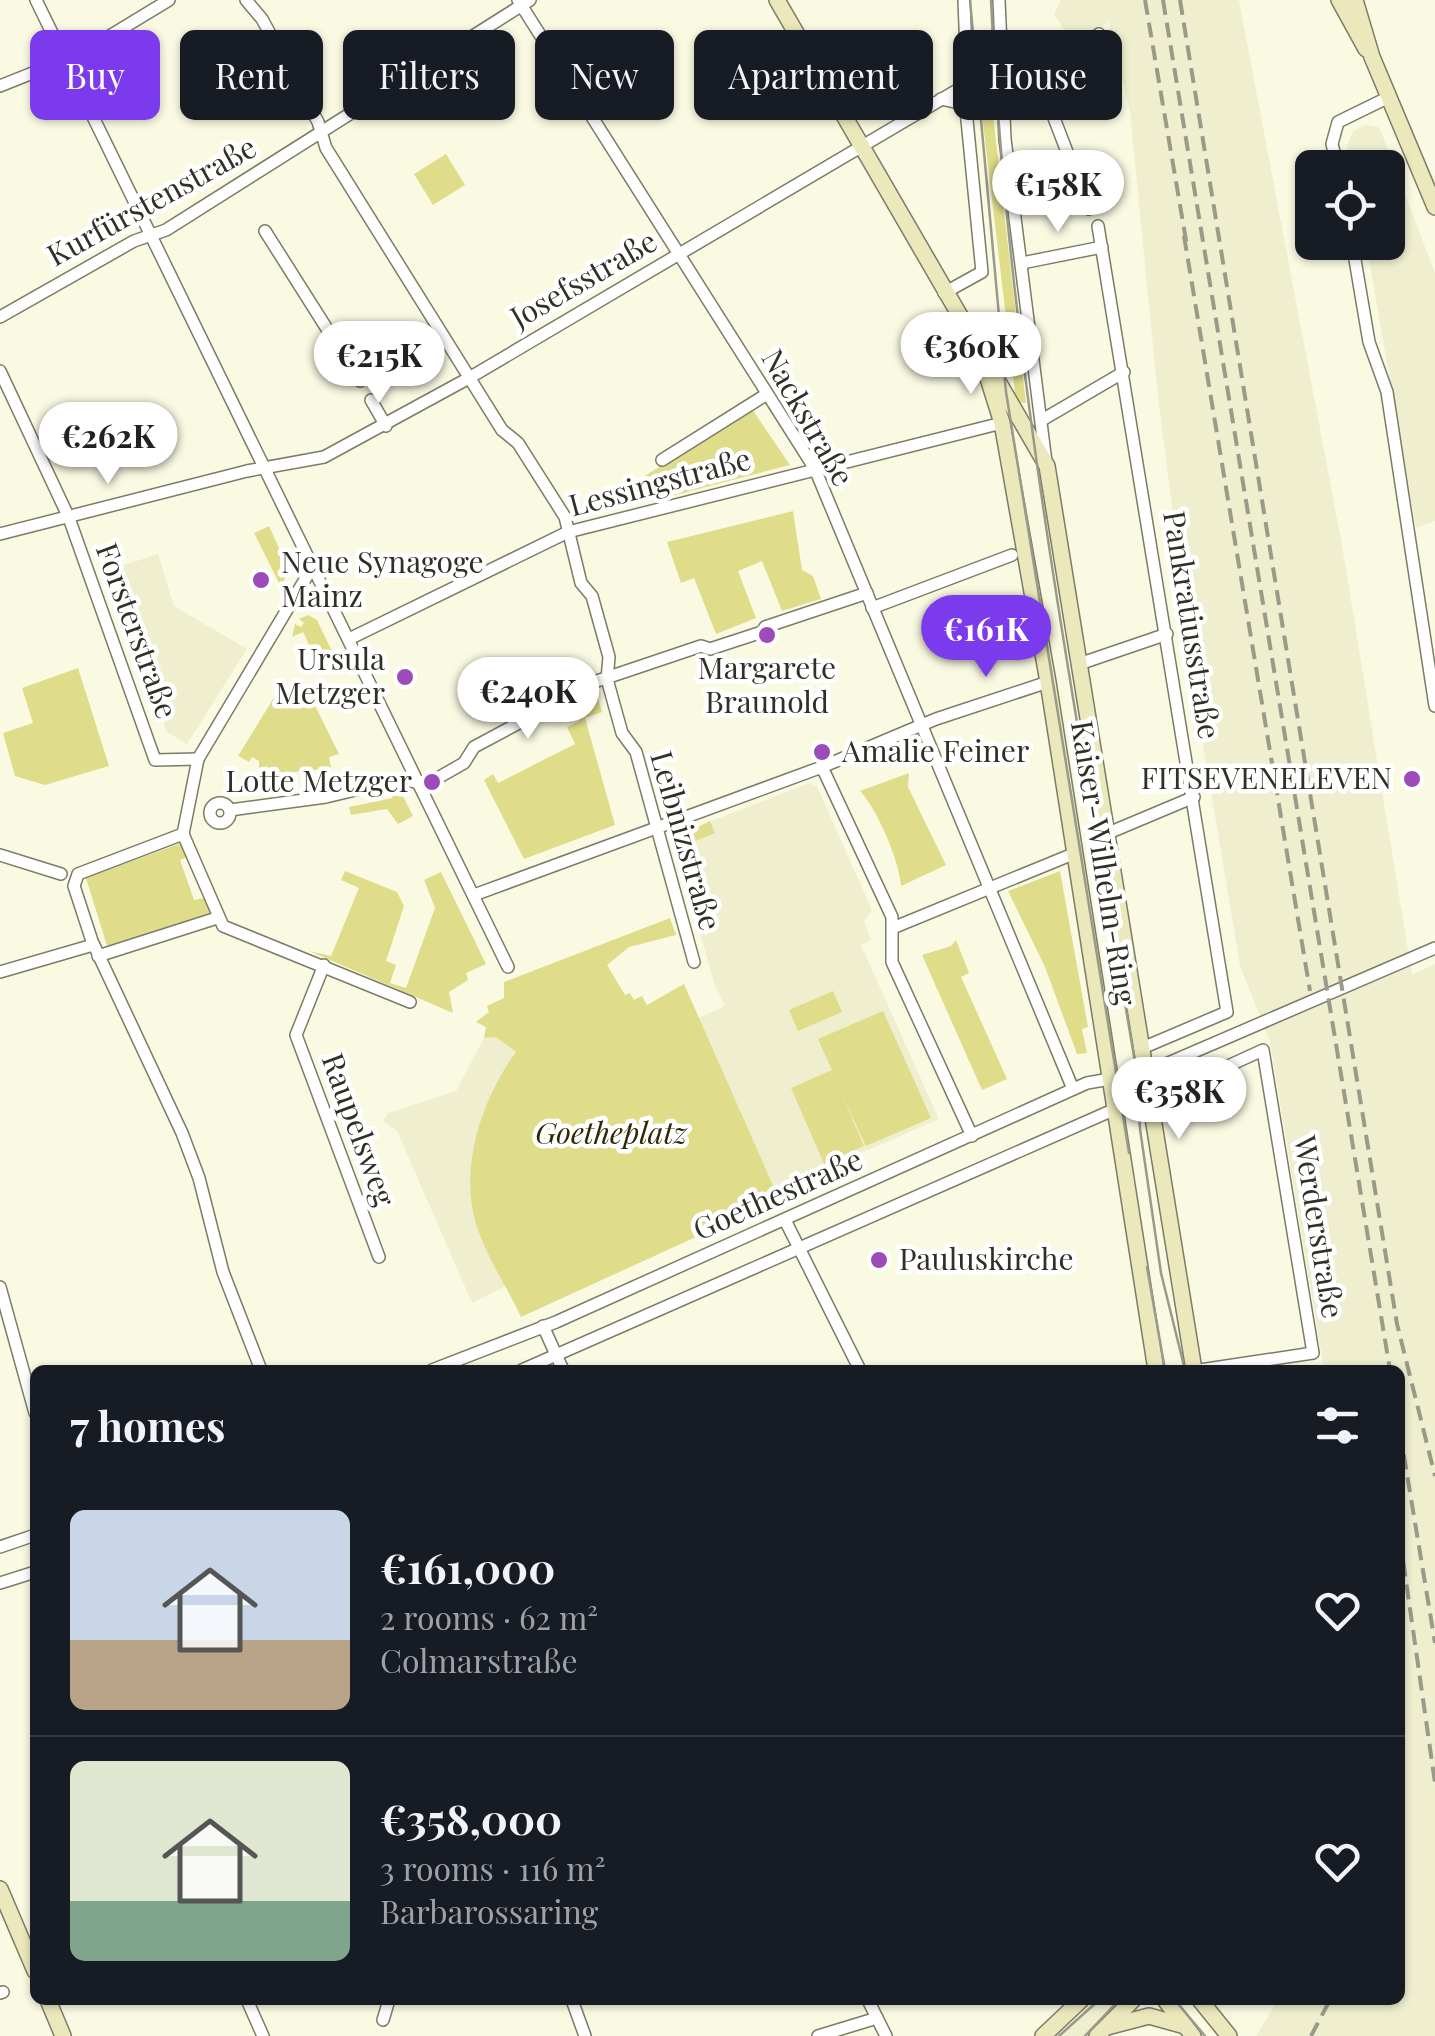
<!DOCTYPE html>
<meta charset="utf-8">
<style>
body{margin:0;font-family:"Playfair Display",serif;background:#20242c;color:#f1f3f6;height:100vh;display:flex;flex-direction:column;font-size:38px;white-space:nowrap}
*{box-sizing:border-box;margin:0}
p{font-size:32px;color:#9ea1a6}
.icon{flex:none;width:55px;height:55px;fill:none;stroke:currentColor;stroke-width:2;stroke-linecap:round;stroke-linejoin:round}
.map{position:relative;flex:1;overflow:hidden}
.side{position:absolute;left:30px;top:1365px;width:1375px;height:640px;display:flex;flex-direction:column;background:#171b24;border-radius:15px;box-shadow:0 2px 8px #0004}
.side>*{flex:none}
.banner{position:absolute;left:30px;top:30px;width:1375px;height:90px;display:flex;gap:20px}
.controls{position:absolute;left:1295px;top:150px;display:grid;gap:20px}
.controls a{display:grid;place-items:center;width:110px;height:110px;border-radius:15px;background:#171b24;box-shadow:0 2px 8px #0004;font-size:50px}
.price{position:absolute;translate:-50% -85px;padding:0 22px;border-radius:35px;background:#fff;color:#222;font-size:32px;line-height:65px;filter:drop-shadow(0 2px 5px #0008)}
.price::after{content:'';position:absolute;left:50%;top:60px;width:30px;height:22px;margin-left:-15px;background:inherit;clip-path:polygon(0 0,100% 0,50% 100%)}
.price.on{background:#7c3aed;color:#fff}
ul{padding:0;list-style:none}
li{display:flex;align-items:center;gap:30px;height:250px;padding:0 40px}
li+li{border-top:2px solid #363941}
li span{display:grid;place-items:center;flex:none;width:280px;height:200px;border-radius:15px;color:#555}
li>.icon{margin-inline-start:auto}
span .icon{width:120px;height:120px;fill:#fffc;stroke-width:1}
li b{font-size:42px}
h2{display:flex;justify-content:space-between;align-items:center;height:120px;padding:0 40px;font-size:42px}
.tag{padding:0 35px;border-radius:15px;background:#171b24;box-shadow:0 2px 8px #0004;font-size:35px;line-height:90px}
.tag.on{background:#7c3aed;color:#fff}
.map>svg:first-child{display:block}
.built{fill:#efefd0}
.green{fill:#e0dd8a}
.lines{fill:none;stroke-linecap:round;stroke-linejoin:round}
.street-casing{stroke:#7c7b67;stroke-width:14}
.secondary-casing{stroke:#7c7b67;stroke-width:18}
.street{stroke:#fff;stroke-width:11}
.secondary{stroke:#ebe9bb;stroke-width:15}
.tram{stroke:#9a9a8b;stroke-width:2.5}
.rail{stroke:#9a9a8b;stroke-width:4;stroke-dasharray:15 8;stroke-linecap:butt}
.poi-dot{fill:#9e4bba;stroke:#fff;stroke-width:4}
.labels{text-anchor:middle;stroke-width:9;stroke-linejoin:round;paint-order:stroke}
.street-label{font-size:30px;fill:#303028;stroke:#fff}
.poi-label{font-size:30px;fill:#303028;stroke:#fff;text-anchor:start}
.park-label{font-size:30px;font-style:italic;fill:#2d2a02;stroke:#fff}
</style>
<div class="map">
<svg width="1435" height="2036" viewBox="0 0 1435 2036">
<rect width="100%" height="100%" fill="#fafae3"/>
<g class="built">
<path d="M1061 0H1239L1342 545 1412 975 1435 964V2036H1256L1278 2000H1400V1370H1324L1270 1042 1240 966 1201 733 1158 397 1130 113 1109 22 1073 44 1054 14Z"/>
<path d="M1366 125 1378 127 1382 134 1435 273V521L1416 528 1366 243 1388 242V168L1351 167 1347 146 1353 131Z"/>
<path d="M158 554 174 606 247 649 187 744 167 732 109 570Z"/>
<path d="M809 783 817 786 872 910 864 922 871 940 861 945 939 1119 775 1191 698 1018 725 1006 714 983 674 839 678 834Z"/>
<path d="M496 1037 516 1052 492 1091 478 1130 474 1155 476 1225 506 1286 472 1303 397 1131 383 1121 388 1113 456 1091 484 1038Z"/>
<path d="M1088 2000H1129L1091 2036H1051Z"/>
</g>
<g class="green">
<path d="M989 80 1026 403 1016 402 978 81Z"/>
<path d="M446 154 465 185 433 205 414 174Z"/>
<path d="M752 409 790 465 653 501 643 477Z"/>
<path d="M793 511 802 570 813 576 821 599 782 611 762 561 738 571 756 618 716 634 694 578 681 583 667 542Z"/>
<path d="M269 526 289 570 281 587 254 533Z"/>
<path d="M308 615 317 620 338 664 322 672 303 632 292 637 295 624 301 627 304 623 299 619Z"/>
<path d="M78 668 109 766 45 785 15 776 3 733 33 723 22 688Z"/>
<path d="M303 681 339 754 329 757 331 768 259 776V761L252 757 249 762 238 756 273 699 290 704Z"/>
<path d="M595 688 602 712 585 718 615 825 524 859 484 780 493 774 498 783 575 744 567 727 579 721 578 711 585 707 581 699 573 700 584 694 588 703 595 700Z"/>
<path d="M909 773 908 787 946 865 901 886C900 862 876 807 860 791Z"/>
<path d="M397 784 413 816 398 824 387 809 351 815 349 807 392 798 389 785Z"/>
<path d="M710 821 715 833 683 846 694 894 674 839Z"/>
<path d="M184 842 190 856 180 860 194 900 204 898 211 915 108 949 86 878Z"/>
<path d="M345 871 397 892 404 906 386 961 396 965 390 983 406 988 435 908 424 880 441 872 486 964 466 973 468 980 449 992 453 1013 309 951 331 956 359 888 341 880Z"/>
<path d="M1060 871 1088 1027 1082 1029 1087 1053 1077 1054 1045 967 1008 891Z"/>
<path d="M670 918 676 935 629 947 607 965 625 995 630 993 634 1000 642 996 647 1005 684 984 779 1199 521 1317C507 1287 486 1256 476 1224 459 1167 482 1098 516 1052L496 1037 484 1038 486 1027 476 1022 489 1012 487 1006 504 998V982Z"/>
<path d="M956 940 969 973 961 977 1007 1079 982 1090 922 955 951 946Z"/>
<path d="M833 991 842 1012 798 1031 789 1010Z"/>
<path d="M883 1011 931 1118 866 1146 842 1095 864 1146 824 1164 791 1088 832 1070 818 1039Z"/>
</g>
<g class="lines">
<defs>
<g id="street">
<path d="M36 0 508 967"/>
<path d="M246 0 262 19 318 122 326 148 502 430 518 443 565 517 581 583 592 596 609 657 607 679 622 733 636 752 694 962"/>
<path d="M518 0 815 469 1073 1089"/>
<path d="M964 0 967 79"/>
<path d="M999 0 1005 139 1046 462"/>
<path d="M1039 79 1089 209"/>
<path d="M0 86 80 54 169 0"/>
<path d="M941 99 959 103 966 110 982 272 944 293"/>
<path d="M1003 104 1099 34"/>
<path d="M1338 168 1332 144 1338 122 1389 97"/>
<path d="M1098 226 1227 1012 1140 1049"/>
<path d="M265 231 360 381"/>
<path d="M1352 242 1369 342 1387 392 1435 706"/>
<path d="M1022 263 1102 247"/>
<path d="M0 317 134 241 166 230 530 0"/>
<path d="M0 371 69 518 155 760 198 759"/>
<path d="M371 400 386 426"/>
<path d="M1042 420 1124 372"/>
<path d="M662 460 767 394"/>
<path d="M0 534 247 471 324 457 469 378 959 89 967 79 1002 77"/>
<path d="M872 608 1012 555"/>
<path d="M349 639 568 532 1002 423"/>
<path d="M1079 664 1167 634"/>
<path d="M822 767 892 917V962L972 1136"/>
<circle cx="220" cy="813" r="10"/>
<path d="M230 810 326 797 401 779 419 783 436 779 464 763 474 747 597 681 701 646 710 649 762 632 765 627 867 593"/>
<path d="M183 834 78 874 74 886 92 941 182 1133 199 1178 223 1272 261 1370"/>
<path d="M183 834 223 926 410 1002"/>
<path d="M183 834 198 759 313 566"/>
<path d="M1106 834 1194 797"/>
<path d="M0 855 61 874"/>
<path d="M474 895 822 767 936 719 1048 682"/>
<path d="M895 927 1073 854"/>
<path d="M98 956 217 918"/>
<path d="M324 965 296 1035 379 1257"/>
<path d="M0 972 93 945"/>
<path d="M1149 1102 1263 1050 1313 1353 1200 1370"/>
<path d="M785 1220 860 1370"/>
<path d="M0 1287 35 1413"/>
<path d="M543 1326 563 1370"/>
<path d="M432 1370 556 1322 1087 1083 1145 1073 1435 948"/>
<path d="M522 1370 1113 1110 1145 1073"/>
<path d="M0 1547 35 1535"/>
<path d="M0 1583 35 1572"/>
<path d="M0 1993 3 1992"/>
<path d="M247 2000 263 2036"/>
<path d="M572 2000 585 2036"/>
<path d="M868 2000 886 2036"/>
<path d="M383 2020 389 2000"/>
<path d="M818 2036 877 2018"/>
</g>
<g id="secondary">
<path d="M777 0 1047 466 1194 1370"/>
<path d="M1339 0 1366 49"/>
<path d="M1355 0 1372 57 1435 207"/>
<path d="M986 372 1002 423 1048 682 1156 1370"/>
<path d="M0 1889 35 1971"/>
<path d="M48 2000 63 2036"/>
<path d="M1165 2000 1193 2036"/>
<path d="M1200 2000 1229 2036"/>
<path d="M1107 2027 1149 2016 1185 2026"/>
<path d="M1043 2036 1081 2000"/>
<path d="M1097 2036 1133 2000"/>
</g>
</defs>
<use href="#street" class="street-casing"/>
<use href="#secondary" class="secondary-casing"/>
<use href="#street" class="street"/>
<use href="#secondary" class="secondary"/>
<g class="tram">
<path d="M970 0 1006 392 1129 1153"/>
<path d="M991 0C1008 361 1077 718 1137 1074L1140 1129 1161 1273 1185 1370"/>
<path d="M1147 1267 1165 1370"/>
<path d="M1175 2000 1205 2036"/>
<path d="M1059 2036 1099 2000"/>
<path d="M1085 2036 1119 2000"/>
</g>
<g class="rail">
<path d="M1145 0 1187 246"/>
<path d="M1163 0 1390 1370"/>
<path d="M1180 0 1397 1324 1435 1476"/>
<path d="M1184 236 1310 991"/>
<path d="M1400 1432 1435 1643"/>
<path d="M1400 1539 1435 1783"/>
<path d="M1400 1678 1401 1619"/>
<path d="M1311 2036 1330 2000"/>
</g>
</g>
<g class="poi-dot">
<circle cx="261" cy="580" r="10"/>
<circle cx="767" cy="635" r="10"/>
<circle cx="405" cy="677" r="10"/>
<circle cx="822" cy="752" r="10"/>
<circle cx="1412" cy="779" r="10"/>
<circle cx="432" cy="782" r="10"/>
<circle cx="879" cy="1260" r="10"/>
</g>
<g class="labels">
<g class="street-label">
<text transform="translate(152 202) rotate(-29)" y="10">Kurfürstenstraße</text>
<text transform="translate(584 280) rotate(-30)" y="10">Josefsstraße</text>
<text transform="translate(807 418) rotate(60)" y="10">Nackstraße</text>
<text transform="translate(660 483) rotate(-15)" y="10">Lessingstraße</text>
<text transform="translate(1191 625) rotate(81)" y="10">Pankratiusstraße</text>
<text transform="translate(136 631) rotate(70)" y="10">Forsterstraße</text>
<text transform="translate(685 841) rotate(74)" y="10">Leibnizstraße</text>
<text transform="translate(1103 863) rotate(81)" y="10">Kaiser-Wilhelm-Ring</text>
<text transform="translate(358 1130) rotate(70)" y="10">Raupelsweg</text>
<text transform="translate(778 1195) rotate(-24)" y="10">Goethestraße</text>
<text transform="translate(1318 1227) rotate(81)" y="10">Werderstraße</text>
</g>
<g class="poi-label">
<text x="281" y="573">Neue Synagoge<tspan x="281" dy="34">Mainz</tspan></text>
<text x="385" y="670" text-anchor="end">Ursula<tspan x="385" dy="34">Metzger</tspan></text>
<text x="767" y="679" text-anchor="middle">Margarete<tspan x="767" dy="34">Braunold</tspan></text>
<text x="842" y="762">Amalie Feiner</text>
<text x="1392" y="789" text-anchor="end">FITSEVENELEVEN</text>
<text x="412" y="792" text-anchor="end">Lotte Metzger</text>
<text x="899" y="1270">Pauluskirche</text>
</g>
<g class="park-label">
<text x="611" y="1144">Goetheplatz</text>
</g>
</g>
</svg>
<div class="controls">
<a><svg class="icon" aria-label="locate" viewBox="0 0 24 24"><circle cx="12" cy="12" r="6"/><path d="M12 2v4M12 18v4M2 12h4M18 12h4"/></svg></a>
</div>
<b class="price" style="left:1058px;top:235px">€158K</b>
<b class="price" style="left:971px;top:397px">€360K</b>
<b class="price" style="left:379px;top:406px">€215K</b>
<b class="price" style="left:108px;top:487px">€262K</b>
<b class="price on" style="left:986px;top:680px">€161K</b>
<b class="price" style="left:528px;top:742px">€240K</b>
<b class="price" style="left:1179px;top:1142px">€358K</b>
<div class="banner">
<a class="tag on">Buy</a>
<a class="tag">Rent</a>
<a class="tag">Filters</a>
<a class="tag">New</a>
<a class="tag">Apartment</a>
<a class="tag">House</a>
</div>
<section class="side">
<h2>7 homes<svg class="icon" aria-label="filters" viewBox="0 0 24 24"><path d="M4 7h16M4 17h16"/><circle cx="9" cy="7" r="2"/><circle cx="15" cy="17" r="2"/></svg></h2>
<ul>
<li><span style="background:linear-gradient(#c9d6e8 65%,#b9a48a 0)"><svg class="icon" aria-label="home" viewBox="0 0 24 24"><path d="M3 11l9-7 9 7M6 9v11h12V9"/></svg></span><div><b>€161,000</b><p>2 rooms · 62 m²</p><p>Colmarstraße</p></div><svg class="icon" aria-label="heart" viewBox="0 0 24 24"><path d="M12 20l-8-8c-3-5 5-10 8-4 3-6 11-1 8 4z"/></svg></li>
<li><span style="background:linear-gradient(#dfe7d0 70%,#7fa58c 0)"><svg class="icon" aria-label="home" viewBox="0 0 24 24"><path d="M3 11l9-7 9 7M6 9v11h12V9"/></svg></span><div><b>€358,000</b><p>3 rooms · 116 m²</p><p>Barbarossaring</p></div><svg class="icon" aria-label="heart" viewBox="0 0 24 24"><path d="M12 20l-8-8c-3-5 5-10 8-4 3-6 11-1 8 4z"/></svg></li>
</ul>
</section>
</div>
